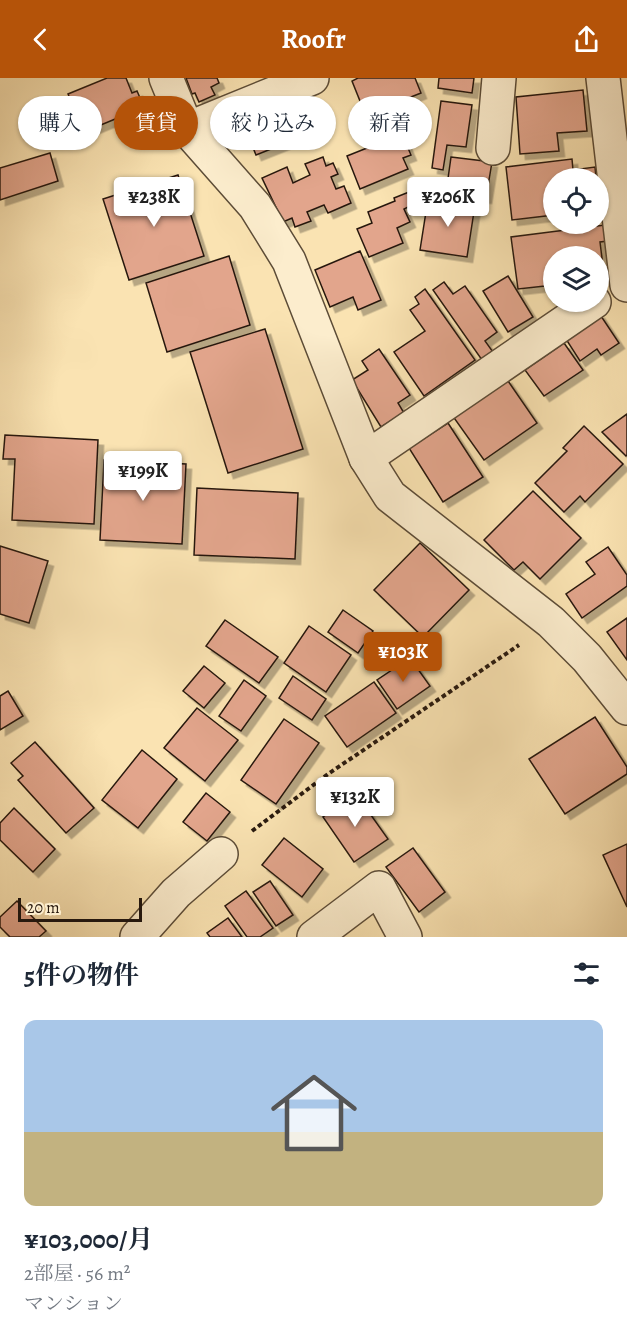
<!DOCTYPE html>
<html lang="ja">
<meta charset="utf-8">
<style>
body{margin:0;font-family:Alegreya,"Noto Serif JP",serif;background:#f2f2f3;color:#1f2937;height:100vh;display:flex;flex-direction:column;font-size:22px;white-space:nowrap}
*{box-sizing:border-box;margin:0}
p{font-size:20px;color:#747a83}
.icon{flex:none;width:33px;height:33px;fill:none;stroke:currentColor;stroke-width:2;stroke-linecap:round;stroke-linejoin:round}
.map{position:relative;height:859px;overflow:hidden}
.panel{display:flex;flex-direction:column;background:#fff;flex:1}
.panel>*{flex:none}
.hud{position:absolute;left:18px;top:18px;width:591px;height:54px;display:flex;gap:12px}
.fabs{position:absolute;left:543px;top:90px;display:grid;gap:12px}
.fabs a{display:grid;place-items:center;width:66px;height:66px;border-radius:50%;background:#fff;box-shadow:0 2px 4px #0004;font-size:30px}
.scale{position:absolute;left:18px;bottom:15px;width:124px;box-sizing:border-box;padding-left:6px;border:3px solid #28190e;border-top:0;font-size:16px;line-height:21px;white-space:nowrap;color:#28190e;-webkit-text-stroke:4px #fcedcd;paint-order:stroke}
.price{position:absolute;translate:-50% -51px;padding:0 14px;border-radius:6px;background:#fff;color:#222;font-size:20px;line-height:39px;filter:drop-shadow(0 2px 3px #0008)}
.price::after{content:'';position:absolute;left:50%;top:36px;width:18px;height:14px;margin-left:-9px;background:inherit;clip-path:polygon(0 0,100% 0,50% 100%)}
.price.on{background:#b45309;color:#fff}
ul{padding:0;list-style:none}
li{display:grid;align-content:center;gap:12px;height:318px;padding:0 24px}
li+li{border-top:2px solid #e0e1e3}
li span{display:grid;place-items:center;height:186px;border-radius:12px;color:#555}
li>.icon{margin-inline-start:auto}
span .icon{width:108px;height:108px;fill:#fffc;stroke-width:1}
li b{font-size:26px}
h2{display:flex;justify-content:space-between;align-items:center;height:72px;padding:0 24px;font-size:26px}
.chip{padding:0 21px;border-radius:27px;background:#fff;box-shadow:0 2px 4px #0004;font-size:21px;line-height:54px}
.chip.on{background:#b45309;color:#fff}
header{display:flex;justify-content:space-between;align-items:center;height:78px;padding:0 24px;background:#b45309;color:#fff;font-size:27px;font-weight:700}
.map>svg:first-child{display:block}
.building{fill:#e2a58c;stroke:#28190e;stroke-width:1.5;filter:url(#shadow)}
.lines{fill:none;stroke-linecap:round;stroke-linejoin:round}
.minor-casing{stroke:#5c4c37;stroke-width:36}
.path{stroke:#28190e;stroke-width:4;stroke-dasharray:4.5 3;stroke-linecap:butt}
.minor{stroke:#fcedcd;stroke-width:33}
</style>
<header><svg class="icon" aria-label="back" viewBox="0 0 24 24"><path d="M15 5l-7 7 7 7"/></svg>Roofr<svg class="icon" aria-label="share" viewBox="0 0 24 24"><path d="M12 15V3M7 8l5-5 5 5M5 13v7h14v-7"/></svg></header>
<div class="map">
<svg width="627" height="859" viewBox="0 0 627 859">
<defs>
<filter id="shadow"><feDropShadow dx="5.5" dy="5.5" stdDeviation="0" flood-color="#0004"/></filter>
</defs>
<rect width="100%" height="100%" fill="#fae3b2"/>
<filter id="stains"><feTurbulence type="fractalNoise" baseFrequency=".00333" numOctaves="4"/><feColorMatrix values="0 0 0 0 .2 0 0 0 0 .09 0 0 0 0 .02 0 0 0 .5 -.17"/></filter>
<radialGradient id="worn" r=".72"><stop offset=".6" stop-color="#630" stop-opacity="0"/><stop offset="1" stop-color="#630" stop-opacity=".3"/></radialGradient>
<g class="building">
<path d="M107 0H126L132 15 137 13 144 29 84 54 68 16Z"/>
<path d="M186 0H217L219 5 211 9 215 17 199 24 195 15 192 16Z"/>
<path d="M358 0H415L421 15 378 32 376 28 364 33 352 3Z"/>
<path d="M439 0H474L472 15 438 10Z"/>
<path d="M583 12 587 53 557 55 559 73 520 76 516 19Z"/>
<path d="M306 20 315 43 302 48 306 57 256 77 243 45Z"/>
<path d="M441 23 472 27 466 69 447 67 443 92 432 90Z"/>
<path d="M402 56 411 77 403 80 408 91 360 111 347 78Z"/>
<path d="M50 75 58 103 0 122V90Z"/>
<path d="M323 79 326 88 333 85 338 96 331 99 336 111 344 108 351 125 328 135 324 127 307 134 311 143 295 149 292 140 283 144 262 100 287 89 293 105 310 97 305 86Z"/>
<path d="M451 79 492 84 486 120 446 115Z"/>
<path d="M572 81 573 92 595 89 596 100H554V137L512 142 506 89Z"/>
<path d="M178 97 204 178 129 202 103 121Z"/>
<path d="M409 114 414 126 404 131 410 144 397 150 403 165 369 179 357 151 372 145 368 134 395 123 394 120Z"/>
<path d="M428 121 475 127 467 179 420 172Z"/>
<path d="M605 147 608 163 600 164 603 188 598 189V178H554V207L518 211 511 159Z"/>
<path d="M360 173 381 222 358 232 353 219 330 229 315 192Z"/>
<path d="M229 178 250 247 167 274 146 205Z"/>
<path d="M508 198 533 239 508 254 483 213Z"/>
<path d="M444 204 453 216 465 208 497 254 485 263 493 274 482 282 433 212Z"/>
<path d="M425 211 475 282 424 318 394 274 425 253 410 232 419 226 415 219Z"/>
<path d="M599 235 619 265 601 277 597 271 580 283 564 258Z"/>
<path d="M265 251 303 371 228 395 190 274Z"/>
<path d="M564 265 583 292 544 318 525 292Z"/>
<path d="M379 271 410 317 398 325 404 335 381 349 352 302 368 292 362 283Z"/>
<path d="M506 300 537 345 484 382 452 337Z"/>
<path d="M627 336V377L626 378 602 354Z"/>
<path d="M448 345 483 399 443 424 409 370Z"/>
<path d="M584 348 623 386 585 424 580 418 564 434 535 405 567 373 563 370Z"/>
<path d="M5 357 98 362 94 446 12 442 15 381H3Z"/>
<path d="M104 382 186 386 182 466 100 462Z"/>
<path d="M197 410 298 415 295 481 194 477Z"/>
<path d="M533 413 581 460 540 501 523 484 514 492 484 462Z"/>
<path d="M420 465 469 512 423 559 374 512Z"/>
<path d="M0 468 48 483 29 545 0 536Z"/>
<path d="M608 469 627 497V508L582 540 566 516 595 496 586 484Z"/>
<path d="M343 532 373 553 358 575 328 554Z"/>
<path d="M627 540V582L607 554Z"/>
<path d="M225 542 278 579 259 605 206 568Z"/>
<path d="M309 548 351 577 326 614 284 585Z"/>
<path d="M410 580 430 608 397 631 377 602Z"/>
<path d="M204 588 225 605 204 630 183 613Z"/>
<path d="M293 598 326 621 312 642 279 620Z"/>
<path d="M244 602 266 618 241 653 219 638Z"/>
<path d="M374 604 396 635 347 669 325 638Z"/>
<path d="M8 613 23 638 0 652V618Z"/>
<path d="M197 630 238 662 205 703 164 670Z"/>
<path d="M595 639 627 689V696L565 736 529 681Z"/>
<path d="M284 641 319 665 276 726 241 702Z"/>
<path d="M35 664 94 730 66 755 18 702 23 698 11 685Z"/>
<path d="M142 672 177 701 138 750 102 722Z"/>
<path d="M206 715 230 734 207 763 183 744Z"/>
<path d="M356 716 388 761 354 784 323 739Z"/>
<path d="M14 730 55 771 33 794 0 762V745Z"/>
<path d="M284 760 323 791 302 819 262 787Z"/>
<path d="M627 766V829L603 777Z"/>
<path d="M413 770 445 814 419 834 386 789Z"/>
<path d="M270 803 293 837 276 848 253 814Z"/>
<path d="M246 813 273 850 260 859H247L225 828Z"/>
<path d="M17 823 46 853 39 859H10L0 849V839Z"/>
<path d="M228 840 242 859H210L207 855Z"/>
</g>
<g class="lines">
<defs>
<g id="minor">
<path d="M166 0 187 51 255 128 289 183 366 380 390 418 551 544 587 580 627 630"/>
<path d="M603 0 627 207"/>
<path d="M187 51 312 0"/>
<path d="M493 70 499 0"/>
<path d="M366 380 594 224"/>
<path d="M137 859 176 815 221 776"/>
<path d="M314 859 379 810 405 859"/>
</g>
</defs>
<use href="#minor" class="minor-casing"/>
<path class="path" d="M252 753 328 696 519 567"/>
<use href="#minor" class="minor"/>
</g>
<rect width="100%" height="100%" filter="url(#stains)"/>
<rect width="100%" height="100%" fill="url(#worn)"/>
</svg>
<div class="fabs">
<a><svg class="icon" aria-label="locate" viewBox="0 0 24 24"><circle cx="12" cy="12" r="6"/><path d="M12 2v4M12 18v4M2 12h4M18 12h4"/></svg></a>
<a><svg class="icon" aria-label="layers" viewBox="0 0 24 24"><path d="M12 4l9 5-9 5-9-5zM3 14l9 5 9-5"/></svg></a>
</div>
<div class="scale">20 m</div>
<b class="price" style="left:154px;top:150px">¥238K</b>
<b class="price" style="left:448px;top:150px">¥206K</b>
<b class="price" style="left:143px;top:424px">¥199K</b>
<b class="price on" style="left:403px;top:605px">¥103K</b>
<b class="price" style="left:355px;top:750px">¥132K</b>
<div class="hud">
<a class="chip">購入</a>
<a class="chip on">賃貸</a>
<a class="chip">絞り込み</a>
<a class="chip">新着</a>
</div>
</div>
<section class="panel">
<h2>5件の物件<svg class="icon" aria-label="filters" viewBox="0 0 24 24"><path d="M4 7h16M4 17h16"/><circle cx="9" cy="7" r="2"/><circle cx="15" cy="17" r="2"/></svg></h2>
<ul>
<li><span style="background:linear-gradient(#a9c7e8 60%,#c2b280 0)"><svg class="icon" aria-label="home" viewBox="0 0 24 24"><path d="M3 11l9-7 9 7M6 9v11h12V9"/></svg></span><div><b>¥103,000/月</b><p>2部屋 · 56 m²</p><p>マンション</p></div></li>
</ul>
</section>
